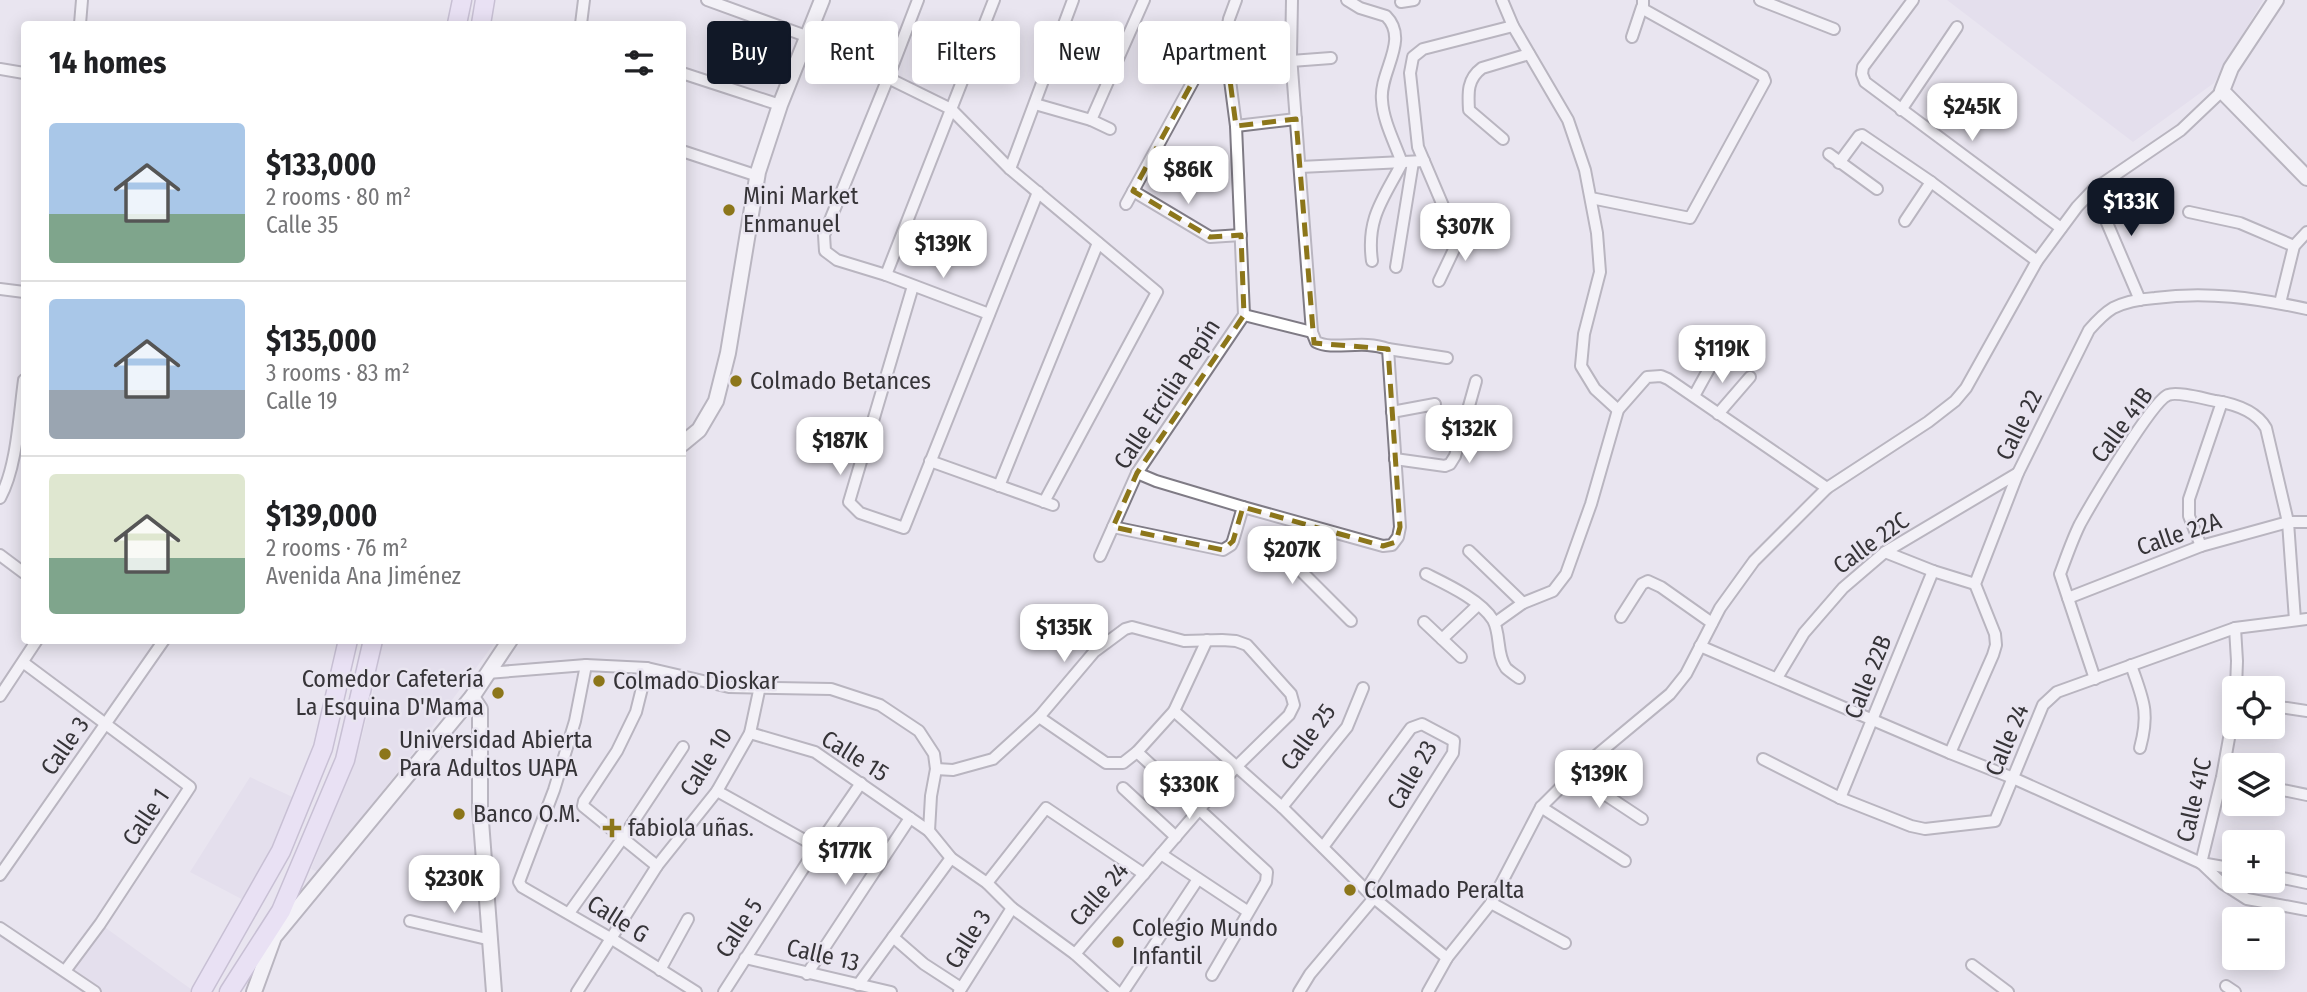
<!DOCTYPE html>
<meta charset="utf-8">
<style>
body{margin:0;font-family:"Fira Sans Condensed",sans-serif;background:#f6f6f6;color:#202124;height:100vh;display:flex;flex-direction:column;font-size:26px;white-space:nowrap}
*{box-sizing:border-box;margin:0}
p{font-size:23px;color:#757577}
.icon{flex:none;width:38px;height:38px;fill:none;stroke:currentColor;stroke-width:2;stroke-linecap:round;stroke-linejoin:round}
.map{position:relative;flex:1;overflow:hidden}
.sheet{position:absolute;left:21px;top:21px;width:665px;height:623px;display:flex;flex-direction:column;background:#fff;border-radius:7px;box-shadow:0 4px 18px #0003}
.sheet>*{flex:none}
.guide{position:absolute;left:707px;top:21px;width:665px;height:63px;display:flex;gap:14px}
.buttons{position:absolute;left:2222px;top:676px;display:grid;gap:14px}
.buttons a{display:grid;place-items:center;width:63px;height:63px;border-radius:7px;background:#fff;box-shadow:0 4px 18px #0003;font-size:35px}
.price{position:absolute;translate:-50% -60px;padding:0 16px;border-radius:14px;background:#fff;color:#222;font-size:23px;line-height:46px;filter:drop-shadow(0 2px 4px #0008)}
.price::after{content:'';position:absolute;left:50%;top:42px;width:21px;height:16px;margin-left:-10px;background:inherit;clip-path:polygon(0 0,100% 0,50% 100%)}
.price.current{background:#111827;color:#fff}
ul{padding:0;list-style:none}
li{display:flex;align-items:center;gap:21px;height:175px;padding:0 28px}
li+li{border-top:2px solid #e0e0e0}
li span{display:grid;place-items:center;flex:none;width:196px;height:140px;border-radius:7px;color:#555}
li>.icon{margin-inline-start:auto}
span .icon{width:84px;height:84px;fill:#fffc;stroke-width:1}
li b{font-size:30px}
h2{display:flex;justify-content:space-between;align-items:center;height:84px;padding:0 28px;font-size:30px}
.pill{padding:0 24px;border-radius:7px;background:#fff;box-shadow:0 4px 18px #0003;font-size:24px;line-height:63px}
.pill.current{background:#111827;color:#fff}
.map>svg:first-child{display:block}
.built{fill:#ded7e8}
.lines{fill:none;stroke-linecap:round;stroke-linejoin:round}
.minor-casing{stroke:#7f7b85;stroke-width:14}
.tertiary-casing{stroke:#7f7b85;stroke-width:18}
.primary-casing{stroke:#a092b2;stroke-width:21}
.minor{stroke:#fff;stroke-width:10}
.tertiary{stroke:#fff;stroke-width:14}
.primary{stroke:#e8dcf8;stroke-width:18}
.marked{fill:none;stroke:#8c761a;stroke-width:5;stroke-dasharray:14 9;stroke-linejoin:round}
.poi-dot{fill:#8c761a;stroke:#e9e5f0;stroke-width:2.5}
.labels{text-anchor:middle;stroke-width:5;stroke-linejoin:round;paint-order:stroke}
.poi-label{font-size:24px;fill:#363438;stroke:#e9e5f0;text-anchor:start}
.street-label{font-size:24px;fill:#363438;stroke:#e9e5f0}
</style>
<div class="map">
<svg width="2307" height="992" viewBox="0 0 2307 992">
<rect width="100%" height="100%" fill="#e9e5f0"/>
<g class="built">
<path d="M1947 0H2263L2214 83 2133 142Z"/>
<path d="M382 641H496L405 763 318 872 311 869 360 744 372 697Z"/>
<path d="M250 777 301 801 251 904 190 872Z"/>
<path d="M103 926 195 992H101L72 971Z"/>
</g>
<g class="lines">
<defs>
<g id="minor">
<path d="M707 0 806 36"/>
<path d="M918 0 888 78 951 109 1010 169 1157 292 1044 502"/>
<path d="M1347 0 1360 8 1386 16C1410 40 1379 72 1382 100 1383 121 1395 143 1402 163 1384 198 1366 218 1372 261"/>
<path d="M1502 0 1513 26 1568 120 1585 170 1597 233 1600 272 1584 334 1581 366 1595 389 1618 410"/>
<path d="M1760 0 1834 29"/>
<path d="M1913 0 1863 67 1862 74 1865 82 2061 228"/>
<path d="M1401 2 1414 0"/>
<path d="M80 24 82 0"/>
<path d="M581 24 584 0"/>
<path d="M1632 37 1642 7"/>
<path d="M803 46 888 78 824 235 825 251 837 260 886 275 989 314"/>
<path d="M1291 61 1331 58"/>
<path d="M0 69 24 73"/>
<path d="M682 73 780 105"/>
<path d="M1035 104 1091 120 1110 129"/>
<path d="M1901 110 1957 27"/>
<path d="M1091 120 1144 0"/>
<path d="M1236 126 1296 119"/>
<path d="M1503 139 1469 110C1468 93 1467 79 1482 68L1529 54"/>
<path d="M682 151 758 176"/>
<path d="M1829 154 1877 189"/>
<path d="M1839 163 1859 136 1862 135 1931 182 2037 261"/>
<path d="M1300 167 1424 161"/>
<path d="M1010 169 1073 0"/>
<path d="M2093 190 2140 300"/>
<path d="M1133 191 1210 237 1241 235"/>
<path d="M1591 198 1690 218 1765 81 1763 76 1643 9V0"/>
<path d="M1126 204 1210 50 1215 44 1225 42"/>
<path d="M2189 212 2240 223 2294 246"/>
<path d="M1905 221 1931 182"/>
<path d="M1396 267 1413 162"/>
<path d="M886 275 994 0"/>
<path d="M1439 281 1458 241 1418 147 1410 73 1413 57 1423 49 1513 26"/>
<path d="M913 286 849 502 860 513 904 528 1038 192"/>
<path d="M0 289 24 292"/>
<path d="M2280 303 2294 246 2307 232"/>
<path d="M1244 315 1312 332"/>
<path d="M1388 349 1447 358"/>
<path d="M1694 396 1715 358"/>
<path d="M1392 412 1435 404"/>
<path d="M1718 414 1750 377"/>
<path d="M1395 459 1445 466 1450 464 1455 456 1476 381"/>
<path d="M930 461 1053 505"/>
<path d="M1137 473 1156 481 1243 507 1383 546 1392 545 1398 537 1400 527 1388 349C1362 339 1334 351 1316 342L1312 332 1291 56 1292 0"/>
<path d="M999 486 1098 243"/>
<path d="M0 498C17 467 19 416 24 380"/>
<path d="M1309 526 1300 565 1302 572 1351 621"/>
<path d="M1113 527 1223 550 1231 545 1233 541 1243 507"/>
<path d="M2201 546 2189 516V499L2222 402"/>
<path d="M1469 551 1523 603"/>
<path d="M1885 552 1933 571 1975 584"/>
<path d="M0 555 24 573"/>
<path d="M1100 556 1137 473 1244 315 1236 126 1225 42 1229 19 1236 0"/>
<path d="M1426 574C1446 584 1481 600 1493 620 1501 634 1496 654 1506 668 1509 671 1515 675 1519 678"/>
<path d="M2068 598 2201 546 2288 522H2307"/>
<path d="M1621 617 1642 584 1648 581 1661 587 1712 623"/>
<path d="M1424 622 1461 657"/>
<path d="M1495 623 1523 603 1553 591 1566 574 1591 504 1618 410 1647 377 1661 376 1668 379 1827 488"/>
<path d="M2235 628 2237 661 2236 688"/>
<path d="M1442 639 1478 605"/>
<path d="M1700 646 1950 753 2013 778 2201 863 2235 869"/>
<path d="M24 663 190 787 100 924 65 971"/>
<path d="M586 665 575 721 554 790 519 882 522 887 612 939 696 992"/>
<path d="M2131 665C2143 700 2150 711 2140 748"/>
<path d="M647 668 636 712 617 751 584 801 583 806 657 866"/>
<path d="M487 673 586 665 647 668 729 687 831 689 880 705 919 731 934 754 936 769 931 796 929 831"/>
<path d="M1777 678 1804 633 1843 588 1885 552 2018 473"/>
<path d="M2095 679 2060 574C2066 558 2072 540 2080 524 2091 504 2152 401 2168 395 2177 391 2205 399 2216 401 2235 404 2256 411 2266 428L2288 522 2295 620"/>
<path d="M0 696 37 640"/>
<path d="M2273 706 2307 711"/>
<path d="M1174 711 1282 807 1374 898 1447 958"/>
<path d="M1039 717 1106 763H1123L1137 752 1174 711 1207 640"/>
<path d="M750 733 815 752 929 831 951 858 987 883 1012 908 1075 954 1117 992"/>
<path d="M1137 752 1267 872 1266 882 1212 975"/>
<path d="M1950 753 1993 655 1996 645 1995 634 1975 584 2018 473 2089 330C2096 322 2103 314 2113 308 2125 302 2141 299 2155 298 2207 291 2256 298 2307 309"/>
<path d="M1763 759 1840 798 1911 826 1925 829 1995 821 2043 705 2057 692 2235 628 2307 619"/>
<path d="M936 769 953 770 993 759 1039 717 1094 652 1125 629 1132 627 1184 641 1222 640 1236 641 1247 645 1291 694 1294 705 1289 715 1235 768 1075 954"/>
<path d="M1574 774 1642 819"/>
<path d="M1123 788 1176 837"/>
<path d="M2273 788 2307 795"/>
<path d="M717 791 817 847"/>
<path d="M1840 798 1933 571"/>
<path d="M1282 807 1347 727 1363 688"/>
<path d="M1541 807 1625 861"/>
<path d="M1323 847 1411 728 1422 724 1454 741 1453 753 1366 890"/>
<path d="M1161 854 1247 911"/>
<path d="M2201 863 2222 777 2235 705"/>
<path d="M2201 863 2222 883 2247 899 2307 910"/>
<path d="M0 875 164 640"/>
<path d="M2273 876 2307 883"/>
<path d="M987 883 1046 808 1144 874"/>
<path d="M1491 903 1565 943"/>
<path d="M569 913 622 839 683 747"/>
<path d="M410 921 491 940"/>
<path d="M0 928 95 992"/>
<path d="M893 937 924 964 961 988"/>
<path d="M745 958 891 992"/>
<path d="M1972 965 2008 992"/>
<path d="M660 970 688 919"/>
<path d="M807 974 910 818"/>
<path d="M858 985 951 858"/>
<path d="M2226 986 2235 992"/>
<path d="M577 992 657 866 717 791 750 733 760 686"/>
<path d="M724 992 817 847 861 783"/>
<path d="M959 992 1012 908"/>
<path d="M1123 992 1198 879"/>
<path d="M1299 992 1310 974 1374 898"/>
<path d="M1428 992 1447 958 1491 903 1541 807 1574 774 1670 694 1686 674 1720 608 1754 561 1827 488 1928 422 1955 401 1966 388 2037 261 2077 207 2093 190 2181 130 2222 91"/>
</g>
<g id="tertiary">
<path d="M2276 0 2231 68 2222 91 2307 178"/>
<path d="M682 444 699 430 716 401 728 353 758 172 780 105 822 0"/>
<path d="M472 697 480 709V808L494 992"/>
<path d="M254 992 274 937 472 697 510 640"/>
</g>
<g id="primary">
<path d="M457 24 462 0"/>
<path d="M481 24 485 0"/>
<path d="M201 992 281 851 323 748 348 640"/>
<path d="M229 992 281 911 345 760 373 640"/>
</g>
</defs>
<use href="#minor" class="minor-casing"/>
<use href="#tertiary" class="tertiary-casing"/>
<use href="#primary" class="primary-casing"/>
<use href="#minor" class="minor"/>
<use href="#tertiary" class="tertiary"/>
<use href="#primary" class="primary"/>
</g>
<path d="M0 0H2307V992H0ZM1221 42H1225L1236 126 1296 119 1314 343 1388 349 1400 527 1396 542 1383 546 1243 507 1233 541 1223 550 1113 527 1137 473 1244 315 1241 235 1210 237 1133 191 1210 50Z" fill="#e9e5f0" fill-opacity=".55" fill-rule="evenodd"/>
<path class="marked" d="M1221 42H1225L1236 126 1296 119 1314 343 1388 349 1400 527 1396 542 1383 546 1243 507 1233 541 1223 550 1113 527 1137 473 1244 315 1241 235 1210 237 1133 191 1210 50Z"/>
<g class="poi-dot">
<circle cx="729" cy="210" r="7"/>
<circle cx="736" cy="381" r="7"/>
<circle cx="599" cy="681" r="7"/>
<circle cx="498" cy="693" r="7"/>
<circle cx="385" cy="754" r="7"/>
<circle cx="459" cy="814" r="7"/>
<path d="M608.5 817.5h7v7h7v7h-7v7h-7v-7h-7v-7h7z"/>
<circle cx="1350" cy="890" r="7"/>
<circle cx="1118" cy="942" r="7"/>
</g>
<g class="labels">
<g class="poi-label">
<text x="743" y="204">Mini Market<tspan x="743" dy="28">Enmanuel</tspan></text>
<text x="750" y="389">Colmado Betances</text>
<text x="484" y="687" text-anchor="end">Comedor Cafetería<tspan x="484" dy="28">La Esquina D'Mama</tspan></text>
<text x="613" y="689">Colmado Dioskar</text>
<text x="399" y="748">Universidad Abierta<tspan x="399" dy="28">Para Adultos UAPA</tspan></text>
<text x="473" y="822">Banco O.M.</text>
<text x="628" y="836">fabiola uñas.</text>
<text x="1364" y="898">Colmado Peralta</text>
<text x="1132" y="936">Colegio Mundo<tspan x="1132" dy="28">Infantil</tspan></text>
</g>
<g class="street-label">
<text transform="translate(1167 394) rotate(-57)" y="8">Calle Ercilia Pepín</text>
<text transform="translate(2019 425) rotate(-64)" y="8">Calle 22</text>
<text transform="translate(2122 425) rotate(-54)" y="8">Calle 41B</text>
<text transform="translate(2179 534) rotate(-19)" y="8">Calle 22A</text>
<text transform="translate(1871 543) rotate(-36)" y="8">Calle 22C</text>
<text transform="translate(1868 677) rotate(-68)" y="8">Calle 22B</text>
<text transform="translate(1308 737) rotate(-54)" y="8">Calle 25</text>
<text transform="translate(2007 740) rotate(-67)" y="8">Calle 24</text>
<text transform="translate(65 746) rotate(-55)" y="8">Calle 3</text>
<text transform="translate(855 756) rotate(32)" y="8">Calle 15</text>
<text transform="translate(706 762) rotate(-58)" y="8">Calle 10</text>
<text transform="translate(1412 775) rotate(-60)" y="8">Calle 23</text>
<text transform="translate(2194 800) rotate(-77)" y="8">Calle 41C</text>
<text transform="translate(146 817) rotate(-56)" y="8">Calle 1</text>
<text transform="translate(1099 894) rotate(-49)" y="8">Calle 24</text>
<text transform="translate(618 919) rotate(32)" y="8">Calle G</text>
<text transform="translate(739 928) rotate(-57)" y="8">Calle 5</text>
<text transform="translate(968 939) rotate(-58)" y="8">Calle 3</text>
<text transform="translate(823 955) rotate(13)" y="8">Calle 13</text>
</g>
</g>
</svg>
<div class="buttons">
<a><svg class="icon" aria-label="locate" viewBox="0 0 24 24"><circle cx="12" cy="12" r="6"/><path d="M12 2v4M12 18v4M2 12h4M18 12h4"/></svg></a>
<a><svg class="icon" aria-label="layers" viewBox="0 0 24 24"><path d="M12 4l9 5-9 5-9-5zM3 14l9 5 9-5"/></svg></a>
<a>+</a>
<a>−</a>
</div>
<b class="price" style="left:1972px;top:143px">$245K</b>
<b class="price" style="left:1188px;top:206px">$86K</b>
<b class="price current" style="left:2131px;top:238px">$133K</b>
<b class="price" style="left:1465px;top:263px">$307K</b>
<b class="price" style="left:943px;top:280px">$139K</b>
<b class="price" style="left:1722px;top:385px">$119K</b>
<b class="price" style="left:1469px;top:465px">$132K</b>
<b class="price" style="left:840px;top:477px">$187K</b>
<b class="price" style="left:1292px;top:586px">$207K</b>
<b class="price" style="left:1064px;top:664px">$135K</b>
<b class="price" style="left:1599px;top:810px">$139K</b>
<b class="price" style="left:1189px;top:821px">$330K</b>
<b class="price" style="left:845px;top:887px">$177K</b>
<b class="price" style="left:454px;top:915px">$230K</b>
<div class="guide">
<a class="pill current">Buy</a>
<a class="pill">Rent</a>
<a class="pill">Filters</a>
<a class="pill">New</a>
<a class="pill">Apartment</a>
</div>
<section class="sheet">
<h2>14 homes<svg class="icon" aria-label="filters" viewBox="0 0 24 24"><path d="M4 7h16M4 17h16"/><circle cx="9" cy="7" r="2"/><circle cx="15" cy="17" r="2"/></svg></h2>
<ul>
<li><span style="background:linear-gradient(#a9c7e8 65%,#7fa58c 0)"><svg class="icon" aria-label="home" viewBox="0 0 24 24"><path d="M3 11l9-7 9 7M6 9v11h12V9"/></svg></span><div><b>$133,000</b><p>2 rooms · 80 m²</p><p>Calle 35</p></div></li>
<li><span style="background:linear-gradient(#a9c7e8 65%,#9aa5b1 0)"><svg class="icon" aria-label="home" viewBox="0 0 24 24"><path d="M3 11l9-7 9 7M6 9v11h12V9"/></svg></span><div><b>$135,000</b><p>3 rooms · 83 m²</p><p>Calle 19</p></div></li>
<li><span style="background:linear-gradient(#dfe7d0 60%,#7fa58c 0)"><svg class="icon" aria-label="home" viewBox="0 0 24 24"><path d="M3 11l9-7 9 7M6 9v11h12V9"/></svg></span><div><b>$139,000</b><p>2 rooms · 76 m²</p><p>Avenida Ana Jiménez</p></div></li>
</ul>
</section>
</div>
